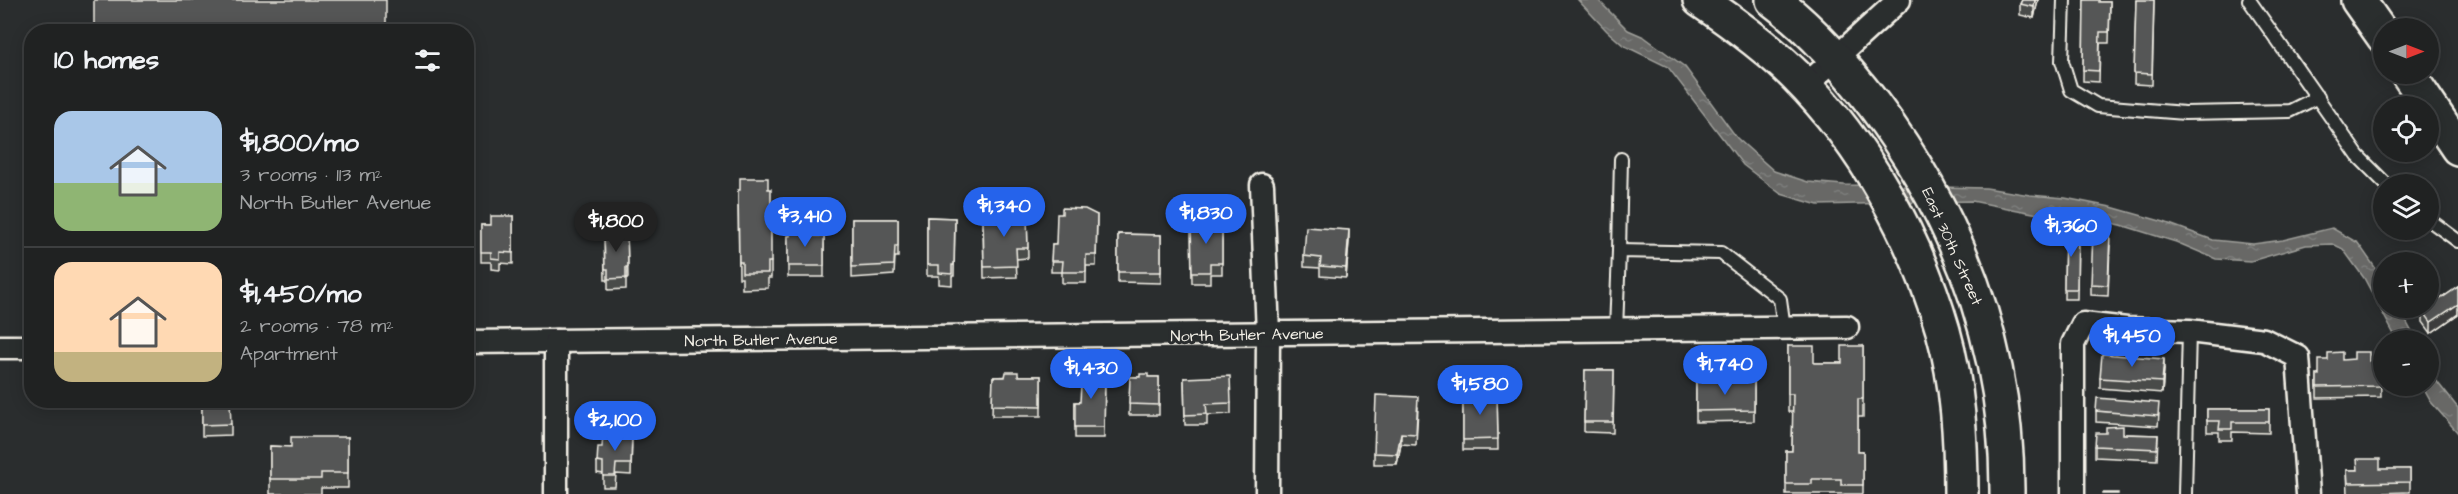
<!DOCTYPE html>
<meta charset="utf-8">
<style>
body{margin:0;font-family:"Architects Daughter",sans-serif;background:#282a2a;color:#f1f3f6;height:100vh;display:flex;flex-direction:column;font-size:22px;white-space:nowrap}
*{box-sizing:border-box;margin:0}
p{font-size:20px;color:#a2a4a5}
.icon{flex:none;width:33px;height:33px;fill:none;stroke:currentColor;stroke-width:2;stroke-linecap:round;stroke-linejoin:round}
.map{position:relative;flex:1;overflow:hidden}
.sheet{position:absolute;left:24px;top:24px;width:450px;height:384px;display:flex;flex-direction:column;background:#202222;border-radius:24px;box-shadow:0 3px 15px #0003,0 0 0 2px #3d3f40}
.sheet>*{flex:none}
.needle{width:39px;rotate:90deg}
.fabs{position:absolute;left:2373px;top:18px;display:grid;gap:12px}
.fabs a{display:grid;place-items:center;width:66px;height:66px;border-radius:50%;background:#202222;box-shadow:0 3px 15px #0003,0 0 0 2px #3d3f40;font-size:30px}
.price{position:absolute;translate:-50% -51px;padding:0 14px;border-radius:21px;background:#2563eb;color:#fff;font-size:20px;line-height:39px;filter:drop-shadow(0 2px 3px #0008)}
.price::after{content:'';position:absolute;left:50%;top:36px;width:18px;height:14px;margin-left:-9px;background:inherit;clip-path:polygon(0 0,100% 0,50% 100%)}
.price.current{background:#222;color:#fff}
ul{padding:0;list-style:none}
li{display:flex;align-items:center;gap:18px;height:150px;padding:0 30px}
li+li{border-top:2px solid #3d3f40}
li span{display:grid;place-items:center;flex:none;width:168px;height:120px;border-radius:18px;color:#555}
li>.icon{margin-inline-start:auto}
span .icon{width:72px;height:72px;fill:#fffc;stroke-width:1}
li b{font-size:26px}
h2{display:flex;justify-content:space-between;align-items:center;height:72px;padding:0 30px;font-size:26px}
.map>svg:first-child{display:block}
.water{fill:url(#water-ripples);stroke:#9f9f9a;stroke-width:1.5}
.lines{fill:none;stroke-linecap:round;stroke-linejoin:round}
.lane-casing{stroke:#f4f1e8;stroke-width:16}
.street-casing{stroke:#f4f1e8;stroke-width:27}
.secondary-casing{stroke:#f4f1e8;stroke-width:38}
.lane{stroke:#2a2d2e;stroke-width:12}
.street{stroke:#2a2d2e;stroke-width:22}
.secondary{stroke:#2a2d2e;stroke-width:33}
.wall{fill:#494b4a;stroke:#f4f1e8;stroke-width:1.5}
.shaded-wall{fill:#3c3d3c;stroke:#f4f1e8;stroke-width:1.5}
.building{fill:#555756;stroke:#f4f1e8;stroke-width:1.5}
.labels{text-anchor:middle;stroke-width:6;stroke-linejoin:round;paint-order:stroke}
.street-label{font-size:16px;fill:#f4f1e8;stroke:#2a2d2e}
</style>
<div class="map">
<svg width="2458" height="494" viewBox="0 0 2458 494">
<defs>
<pattern id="water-ripples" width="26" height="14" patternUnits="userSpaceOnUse" patternTransform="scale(1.5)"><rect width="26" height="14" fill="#676866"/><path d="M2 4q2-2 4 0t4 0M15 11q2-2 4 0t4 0" fill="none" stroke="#7d7e7c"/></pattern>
</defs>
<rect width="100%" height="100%" fill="#2a2d2e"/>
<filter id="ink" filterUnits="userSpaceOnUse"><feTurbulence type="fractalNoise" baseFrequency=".0167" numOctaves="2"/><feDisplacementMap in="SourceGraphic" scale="12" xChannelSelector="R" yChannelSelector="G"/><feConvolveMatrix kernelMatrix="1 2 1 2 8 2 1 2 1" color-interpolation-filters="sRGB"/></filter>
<g filter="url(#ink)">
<g class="water">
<path d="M1578 0H1598L1628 30 1644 37 1685 67 1737 138 1774 171 1808 182 1844 185 1986 188 2030 195 2065 198 2111 207 2164 222 2213 240 2253 244 2283 240 2332 228 2358 243 2383 279 2384 308H2399L2416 340H2397L2364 278 2343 249 2333 244 2306 245 2251 261 2216 259 2176 242 2121 225 2067 214H2038L1972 201 1818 205 1781 194 1743 165 1668 67 1623 45 1607 31Z"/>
<path d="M2429 365 2438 383 2458 408V433L2431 402 2422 386H2428Z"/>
</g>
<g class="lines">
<defs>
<g id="lane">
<path d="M2064 0 2062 61 2071 90 2098 106 2185 113 2290 111 2318 97"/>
<path d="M2249 0 2358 156 2386 184"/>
<path d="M2428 219 2458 241"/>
<path d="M1619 251 1621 159"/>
<path d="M1616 330 1619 251 1721 253 1780 299 1784 328"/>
<path d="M2185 494 2189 331"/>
</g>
<g id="street">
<path d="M1805 86 1899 0"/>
<path d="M1262 185 1268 334 1267 494"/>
<path d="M466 342 1847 327"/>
<path d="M0 347H32"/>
<path d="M556 494V341"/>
<path d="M2073 494V344L2083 324 2127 329 2189 331 2264 340 2298 357 2308 494"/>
</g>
<g id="secondary">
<path d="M1700 0C1734 23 1767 47 1796 76 1865 145 1916 238 1943 331 1958 384 1961 439 1961 494"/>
<path d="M1773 0C1812 29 1845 67 1874 105 1960 220 2008 349 2007 494"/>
<path d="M2358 0 2384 37"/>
<path d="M2408 74 2458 148"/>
</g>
</defs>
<use href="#lane" class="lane-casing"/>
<use href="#street" class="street-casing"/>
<use href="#secondary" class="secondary-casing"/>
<use href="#lane" class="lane"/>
<use href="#street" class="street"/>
<use href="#secondary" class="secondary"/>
</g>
<g class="wall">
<path d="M2022 0H2038L2034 18 2020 15V4Z"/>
<path d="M2084 0 2099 2H2110L2109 43H2100L2099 82 2083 81Z"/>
<path d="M2136 0H2154L2152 85 2134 84Z"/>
<path d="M738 190 771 262V278H768V288L742 289V278H739Z"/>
<path d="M1062 214 1097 215 1096 266H1086V283H1062V272H1051L1052 244H1056Z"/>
<path d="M513 216V264L500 263V270L491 269V262H481V225H491Z"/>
<path d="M927 217 955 218 954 276H952V285L939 284V276H927Z"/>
<path d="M1020 217H1027L1028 258 1016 259 1017 277 984 278 983 218Z"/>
<path d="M852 219H898V257H895L894 275 852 278Z"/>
<path d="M1222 220V274H1210V283H1192L1191 221Z"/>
<path d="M2065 227H2078L2077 299H2064Z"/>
<path d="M627 229 628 278H626V289L608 290V280H605L604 230Z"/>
<path d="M1118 234 1161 235V283L1118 282Z"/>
<rect x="788" y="236" width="36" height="41"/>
<path d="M1349 241 1346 278 1320 276V268L1304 267V256Z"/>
<path d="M2110 245 2108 296 2091 295V284Z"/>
<path d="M2458 287V314L2431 333 2423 322V311Z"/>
<path d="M1788 346 1814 363H1842L1863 346V417H1858V451H1863V494H1786V451H1792L1793 412H1788Z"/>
<path d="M2380 360 2381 397 2317 398V375L2369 361Z"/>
<path d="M2164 369 2162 393 2100 388V378Z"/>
<path d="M1585 370H1614L1613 433 1584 432Z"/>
<path d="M1101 375H1105L1104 438H1075V402H1080Z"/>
<path d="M1018 376H1041V416H992L993 377Z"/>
<path d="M1130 377H1159V415H1129Z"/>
<path d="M1184 378 1231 403V414L1207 415V425H1185Z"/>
<path d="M1754 380V421L1696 422V381Z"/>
<path d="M1463 392H1497L1498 450H1463Z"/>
<path d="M202 400 231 424V435L202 436Z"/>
<path d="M1418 408 1416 445 1401 444 1397 464H1374V453Z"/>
<path d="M2207 409H2269V433L2232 432V440H2219V432H2207Z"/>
<path d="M2096 411 2159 414 2158 426 2096 422Z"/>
<path d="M632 434 631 475 616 474 615 487H603V474L597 473V462L602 447Z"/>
<path d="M2123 434 2158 435 2157 460 2095 457V446Z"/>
<path d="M348 437V488H321V494H270V446L291 447Z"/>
<path d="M2410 469V492L2348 494 2347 470Z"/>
</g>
<g class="shaded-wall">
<path d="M2035 0H2038L2034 18V7Z"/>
<path d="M1349 230V241L1346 278V268Z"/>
<path d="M2458 304V314L2431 333V322Z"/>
<path d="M2164 359V369L2162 393V382Z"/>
<path d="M1401 433V444L1397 464V454Z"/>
</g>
<g class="building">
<rect x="94" y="0" width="292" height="32"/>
<path d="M2022 0H2035L2034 7 2020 4Z"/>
<path d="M2084 0H2099V2H2110L2109 32H2100L2099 71 2083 70Z"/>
<path d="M2136 0H2154L2152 74 2134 73Z"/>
<path d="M740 178H768V189H771V262H768V273H742V262H739L738 190H740Z"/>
<path d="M1003 207H1019L1020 217H1027L1028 248H1016L1017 266 984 267 983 218 1003 217Z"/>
<path d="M1062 208 1085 209 1097 215 1096 255H1086V272H1062L1063 261H1051L1052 244H1056L1057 214H1062Z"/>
<path d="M491 216H513V253L500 252V259L491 258V252H481V225H491Z"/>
<path d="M927 217 955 218 954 265H952V274L939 273V265H927Z"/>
<path d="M852 219H898V246H895L894 265 852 267Z"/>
<path d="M1222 220V263H1210V272H1192L1191 221Z"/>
<path d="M791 227H810V236H824V266H788V236H790Z"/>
<path d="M1306 227 1349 230 1346 268 1320 266 1321 258 1304 256Z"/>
<path d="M2065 227H2078L2077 289H2064Z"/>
<path d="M627 229 628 267H626V278L608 279V269H605L604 230Z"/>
<path d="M2093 233 2110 234 2108 285 2091 284Z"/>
<path d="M1118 234 1161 235V272H1118Z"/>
<path d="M2458 287V304L2431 322 2423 311Z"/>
<path d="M1788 346H1814V363H1842V346H1863V399H1858V451H1863V485H1841V479H1812V484H1786V451H1792L1793 394H1788Z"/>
<path d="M2342 352V360L2354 359V352H2369V361L2380 360 2381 386 2317 387V375H2319V360H2328V353Z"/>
<path d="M2102 354 2164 359 2162 382 2100 378Z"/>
<path d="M1082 368 1101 369V375H1105L1104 427H1075V402H1080Z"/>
<path d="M1585 370H1614L1613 422H1584Z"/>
<path d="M1006 372H1018V376H1041V406L992 405 993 377H1005Z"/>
<path d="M1140 374H1148V377H1159V405L1129 404 1130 377H1140Z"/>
<path d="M1230 376 1231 403 1206 404 1207 414 1185 415 1184 378Z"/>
<path d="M1754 380V410L1696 411V381Z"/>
<path d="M1463 392H1497L1498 439 1463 440Z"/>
<path d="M1376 395 1418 397 1416 434 1401 433 1397 454 1374 453Z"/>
<path d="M2097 398 2159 403 2158 416 2096 411Z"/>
<path d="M202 400H230L231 424 202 425Z"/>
<path d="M2207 409H2269V422H2232V429H2219L2220 421H2207Z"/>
<path d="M2123 426V434L2158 435 2157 449 2095 446 2096 433H2106V427Z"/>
<path d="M603 434H632L631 464H616L615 476H603V463L597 462 598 447H602Z"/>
<path d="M291 437H348V473H321V479H270V446L291 447Z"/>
<path d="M2357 459H2380V469H2410V482L2348 483 2347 470H2358Z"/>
<rect x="2103" y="493" width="15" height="1"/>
</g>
</g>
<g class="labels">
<g class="street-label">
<text transform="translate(1953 246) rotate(66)" y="6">East 30th Street</text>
<text transform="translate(1247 334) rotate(-1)" y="6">North Butler Avenue</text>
<text transform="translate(761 339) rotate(-1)" y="6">North Butler Avenue</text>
</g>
</g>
</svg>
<div class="fabs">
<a><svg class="needle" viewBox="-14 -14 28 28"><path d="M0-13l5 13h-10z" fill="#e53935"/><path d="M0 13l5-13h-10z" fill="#a2a4a5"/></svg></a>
<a><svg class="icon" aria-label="locate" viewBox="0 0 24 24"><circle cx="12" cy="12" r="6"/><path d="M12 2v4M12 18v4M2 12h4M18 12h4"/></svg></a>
<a><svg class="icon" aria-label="layers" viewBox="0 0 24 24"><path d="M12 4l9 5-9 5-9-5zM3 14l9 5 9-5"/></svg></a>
<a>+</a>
<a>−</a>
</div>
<b class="price" style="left:1004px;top:238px">$1,340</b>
<b class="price" style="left:1206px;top:245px">$1,830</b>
<b class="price" style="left:805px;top:248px">$3,410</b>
<b class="price current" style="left:616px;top:253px">$1,800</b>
<b class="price" style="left:2071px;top:258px">$1,360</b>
<b class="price" style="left:2132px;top:368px">$1,450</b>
<b class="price" style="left:1725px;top:396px">$1,740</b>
<b class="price" style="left:1091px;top:400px">$1,430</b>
<b class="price" style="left:1480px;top:416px">$1,580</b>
<b class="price" style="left:615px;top:452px">$2,100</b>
<section class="sheet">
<h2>10 homes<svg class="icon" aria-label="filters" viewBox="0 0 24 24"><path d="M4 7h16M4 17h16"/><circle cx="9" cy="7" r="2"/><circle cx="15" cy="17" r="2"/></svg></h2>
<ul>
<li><span style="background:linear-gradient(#a9c7e8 60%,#8fb573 0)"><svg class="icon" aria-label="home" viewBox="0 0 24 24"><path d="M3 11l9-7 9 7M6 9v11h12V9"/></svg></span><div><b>$1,800/mo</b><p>3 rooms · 113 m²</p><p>North Butler Avenue</p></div></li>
<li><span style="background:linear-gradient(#ffd9b3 75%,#c2b280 0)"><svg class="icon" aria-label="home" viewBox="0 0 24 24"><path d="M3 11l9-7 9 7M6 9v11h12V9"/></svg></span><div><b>$1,450/mo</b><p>2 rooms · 78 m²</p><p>Apartment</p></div></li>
</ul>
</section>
</div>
